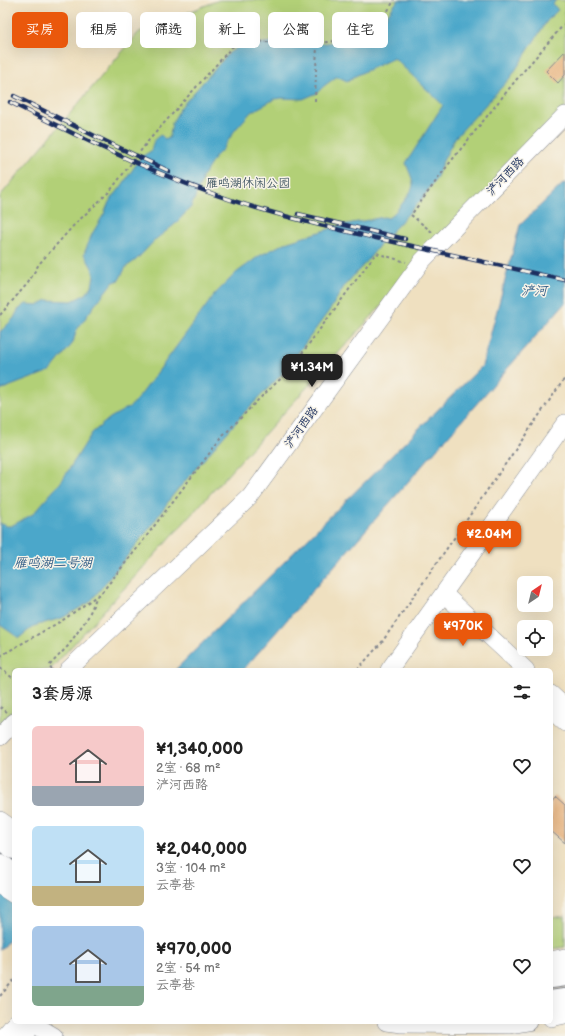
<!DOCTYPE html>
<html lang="zh">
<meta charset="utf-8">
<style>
body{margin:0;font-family:"Balsamiq Sans","LXGW WenKai TC",sans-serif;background:#f2f2f2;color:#222;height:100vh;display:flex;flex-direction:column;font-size:15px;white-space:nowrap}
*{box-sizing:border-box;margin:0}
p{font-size:13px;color:#767676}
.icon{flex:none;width:22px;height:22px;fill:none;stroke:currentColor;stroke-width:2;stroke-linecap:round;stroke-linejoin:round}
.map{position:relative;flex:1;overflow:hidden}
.details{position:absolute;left:12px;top:668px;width:541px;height:356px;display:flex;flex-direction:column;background:#fff;border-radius:6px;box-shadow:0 4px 16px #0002}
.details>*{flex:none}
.top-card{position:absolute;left:12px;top:12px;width:541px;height:36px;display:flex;gap:8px}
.needle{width:26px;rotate:35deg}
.tools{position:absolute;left:517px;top:576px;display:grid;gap:8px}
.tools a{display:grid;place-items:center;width:36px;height:36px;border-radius:6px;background:#fff;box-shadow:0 4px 16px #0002;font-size:20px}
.price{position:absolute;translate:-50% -34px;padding:0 9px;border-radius:8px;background:#ea580c;color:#fff;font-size:13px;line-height:26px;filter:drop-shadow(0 1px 2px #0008)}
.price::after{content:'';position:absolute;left:50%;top:24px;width:12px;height:9px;margin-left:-6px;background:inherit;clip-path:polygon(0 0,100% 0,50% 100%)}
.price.on{background:#222;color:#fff}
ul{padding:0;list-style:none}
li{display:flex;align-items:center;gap:12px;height:100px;padding:0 20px}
li span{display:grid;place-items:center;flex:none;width:112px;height:80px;border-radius:6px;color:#555}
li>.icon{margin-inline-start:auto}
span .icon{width:48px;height:48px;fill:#fffc;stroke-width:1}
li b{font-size:17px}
h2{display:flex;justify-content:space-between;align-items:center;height:48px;padding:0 20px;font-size:17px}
.chip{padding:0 14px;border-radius:6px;background:#fff;box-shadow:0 4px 16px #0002;font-size:14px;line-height:36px}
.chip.on{background:#ea580c;color:#fff}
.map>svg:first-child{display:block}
.green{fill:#b2d077;stroke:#66806a}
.water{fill:#4ca7ca;stroke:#346b94}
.building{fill:#e6a86c}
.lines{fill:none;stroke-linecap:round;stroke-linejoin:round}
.secondary-casing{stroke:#85888f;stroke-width:18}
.highway-casing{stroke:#85888f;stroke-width:24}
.path{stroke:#85888f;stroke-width:2;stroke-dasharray:3 3;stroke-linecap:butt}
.secondary{stroke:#fff;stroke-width:17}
.highway{stroke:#fff;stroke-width:22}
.rail-casing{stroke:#1b2f5e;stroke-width:4.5}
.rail{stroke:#f7f3e8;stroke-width:3;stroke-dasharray:9;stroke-linecap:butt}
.labels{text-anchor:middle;stroke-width:3;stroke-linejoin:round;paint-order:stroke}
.street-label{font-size:12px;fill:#1b2f5e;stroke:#f7f3e8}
.park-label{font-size:12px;fill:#415764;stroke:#f7f3e8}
.water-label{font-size:13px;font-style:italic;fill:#2c5984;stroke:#f7f3e8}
</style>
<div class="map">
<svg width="565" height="1036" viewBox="0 0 565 1036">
<rect width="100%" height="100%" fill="#f7f3e8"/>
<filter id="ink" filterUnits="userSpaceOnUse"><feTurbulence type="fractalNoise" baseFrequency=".025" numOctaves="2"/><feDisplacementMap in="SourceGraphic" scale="8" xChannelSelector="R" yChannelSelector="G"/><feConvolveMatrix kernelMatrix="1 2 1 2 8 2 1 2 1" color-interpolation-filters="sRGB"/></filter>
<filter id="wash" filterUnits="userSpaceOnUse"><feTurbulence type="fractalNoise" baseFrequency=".012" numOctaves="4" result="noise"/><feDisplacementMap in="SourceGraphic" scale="16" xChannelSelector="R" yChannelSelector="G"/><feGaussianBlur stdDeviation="0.9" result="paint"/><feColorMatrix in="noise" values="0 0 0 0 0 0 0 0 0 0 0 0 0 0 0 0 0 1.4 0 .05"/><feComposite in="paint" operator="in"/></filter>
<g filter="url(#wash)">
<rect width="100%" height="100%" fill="#efe0c0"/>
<g class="green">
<path d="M219 0H565V113L422 261 50 670H14V709L0 724V196L139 32Z"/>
<path d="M565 916V947L551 949V918Z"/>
</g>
<g class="water">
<path d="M398 0H556L553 4 558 10 547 21 511 77 455 138 443 161 436 179 421 200 381 243 368 260 345 285 331 308 284 372 244 413 173 495 149 529 90 602 62 618 34 626 19 638 0 625V523L6 526H11L33 514 61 482 92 433 110 418 131 406 143 392 215 294 236 273 259 256 285 243 342 225 384 217 388 218C394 215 413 192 413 185 413 178 408 170 406 163L443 105 394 58 359 74 347 81 339 77H336L324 86 317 93 303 99 282 98 275 99 251 112 235 130 222 150 215 157 202 178 201 183 191 207 174 225 156 239 136 260 126 267 119 280 112 283 94 306 76 331 73 343 50 371 0 390V332L14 318 18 310 26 304 38 305 47 300 72 301 86 294 92 286 94 276 92 268 84 254 92 234 104 214 109 202 121 187 141 157 151 151C153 143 153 139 161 135L165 139H168L170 136 172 123 181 107 229 53 240 46 272 42 296 44 328 43 368 32 383 21Z"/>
<path d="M565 182V303L243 670H175L482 366 520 225Z"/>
<path d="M14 845V934L0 950V865Z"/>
</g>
<g id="blocks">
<g class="building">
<path d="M565 51V75L558 83 546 71Z"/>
<path d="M555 796 565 805V843L551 831V801Z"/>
</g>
</g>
</g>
<g filter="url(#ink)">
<use href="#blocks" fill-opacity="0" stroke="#85888f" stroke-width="1"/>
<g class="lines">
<defs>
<g id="secondary">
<path d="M444 594 526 670"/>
<path d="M68 670 250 497 422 261 565 115"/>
<path d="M389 670 565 423"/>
<path d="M551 694 565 707"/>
<path d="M551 710 565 723"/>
<path d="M0 737 14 722"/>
<path d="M0 820 14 830"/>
<path d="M0 886 14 895"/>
<path d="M551 960 565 957"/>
<path d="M551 1018 565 1015"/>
<path d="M30 1022 54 1036"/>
<path d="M386 1022 401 1024 511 1025 528 1022"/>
<path d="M11 1028 27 1036"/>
<path d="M4 1036 16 1022"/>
</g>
<g id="highway">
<path d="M0 838 14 848"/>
<path d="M0 865 14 875"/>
<path d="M551 977 565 975"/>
<path d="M551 1002 565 1000"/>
</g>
</defs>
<use href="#secondary" class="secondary-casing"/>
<use href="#highway" class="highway-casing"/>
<g class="path">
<path d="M315 101 317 43"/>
<path d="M432 232 411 215 448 165 516 80 565 23"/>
<path d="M0 315 28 283 39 264 75 224 110 191 149 140 232 47C238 45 244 42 250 41 258 41 267 42 275 43 319 44 372 47 394 0"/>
<path d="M0 656 63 620 102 592 139 546 221 438 259 399 289 371 376 253 406 262"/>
<path d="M0 668 14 679"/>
<path d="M52 670 49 666 68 646 88 617 97 596"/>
<path d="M357 670 382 642 565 378"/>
<path d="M0 707 7 712"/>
<path d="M0 996 14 980"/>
</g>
<use href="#secondary" class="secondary"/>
<use href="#highway" class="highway"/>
<defs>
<g id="rail">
<path d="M14 96 107 142 169 171"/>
<path d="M10 102C75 135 140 167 208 192 274 216 343 231 412 246 463 257 514 269 565 280"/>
<path d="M298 214 405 239"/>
</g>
</defs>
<use href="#rail" class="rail-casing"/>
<use href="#rail" class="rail"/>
</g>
</g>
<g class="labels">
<g class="street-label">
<text transform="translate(505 176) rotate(-46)" y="4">浐河西路</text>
<text transform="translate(301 427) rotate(-54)" y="4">浐河西路</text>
</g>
<g class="park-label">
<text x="248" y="187">雁鸣湖休闲公园</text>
</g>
<g class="water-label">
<text x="534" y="295">浐河</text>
<text x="53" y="567">雁鸣湖二号湖</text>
</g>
</g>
</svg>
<div class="tools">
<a><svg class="needle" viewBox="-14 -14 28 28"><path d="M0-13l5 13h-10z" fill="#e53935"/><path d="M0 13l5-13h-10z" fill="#767676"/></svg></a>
<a><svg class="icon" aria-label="locate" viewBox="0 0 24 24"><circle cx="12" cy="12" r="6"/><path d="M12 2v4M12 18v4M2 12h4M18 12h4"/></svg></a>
</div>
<b class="price on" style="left:312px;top:388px">¥1.34M</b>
<b class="price" style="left:489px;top:555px">¥2.04M</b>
<b class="price" style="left:463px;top:647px">¥970K</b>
<div class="top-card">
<a class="chip on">买房</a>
<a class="chip">租房</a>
<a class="chip">筛选</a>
<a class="chip">新上</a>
<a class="chip">公寓</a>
<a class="chip">住宅</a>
</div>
<section class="details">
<h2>3套房源<svg class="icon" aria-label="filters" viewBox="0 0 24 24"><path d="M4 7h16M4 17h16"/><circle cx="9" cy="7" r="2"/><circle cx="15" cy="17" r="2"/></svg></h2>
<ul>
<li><span style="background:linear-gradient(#f6c9c9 75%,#9aa5b1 0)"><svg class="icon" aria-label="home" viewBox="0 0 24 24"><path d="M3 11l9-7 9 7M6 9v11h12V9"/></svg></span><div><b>¥1,340,000</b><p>2室 · 68 m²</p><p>浐河西路</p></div><svg class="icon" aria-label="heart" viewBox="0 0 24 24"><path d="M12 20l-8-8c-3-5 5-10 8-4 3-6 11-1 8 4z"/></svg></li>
<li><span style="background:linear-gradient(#bfe0f5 75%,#c2b280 0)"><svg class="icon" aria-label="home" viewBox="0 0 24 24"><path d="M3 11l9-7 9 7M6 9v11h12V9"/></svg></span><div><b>¥2,040,000</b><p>3室 · 104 m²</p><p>云亭巷</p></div><svg class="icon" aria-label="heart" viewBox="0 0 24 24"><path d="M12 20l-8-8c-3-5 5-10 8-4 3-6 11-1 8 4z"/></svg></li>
<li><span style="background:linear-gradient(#a9c7e8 75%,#7fa58c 0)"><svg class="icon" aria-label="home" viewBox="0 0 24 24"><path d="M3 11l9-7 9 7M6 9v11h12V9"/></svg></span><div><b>¥970,000</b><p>2室 · 54 m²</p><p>云亭巷</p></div><svg class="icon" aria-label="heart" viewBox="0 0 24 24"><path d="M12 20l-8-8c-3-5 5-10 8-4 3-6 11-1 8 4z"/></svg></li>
</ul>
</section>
</div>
